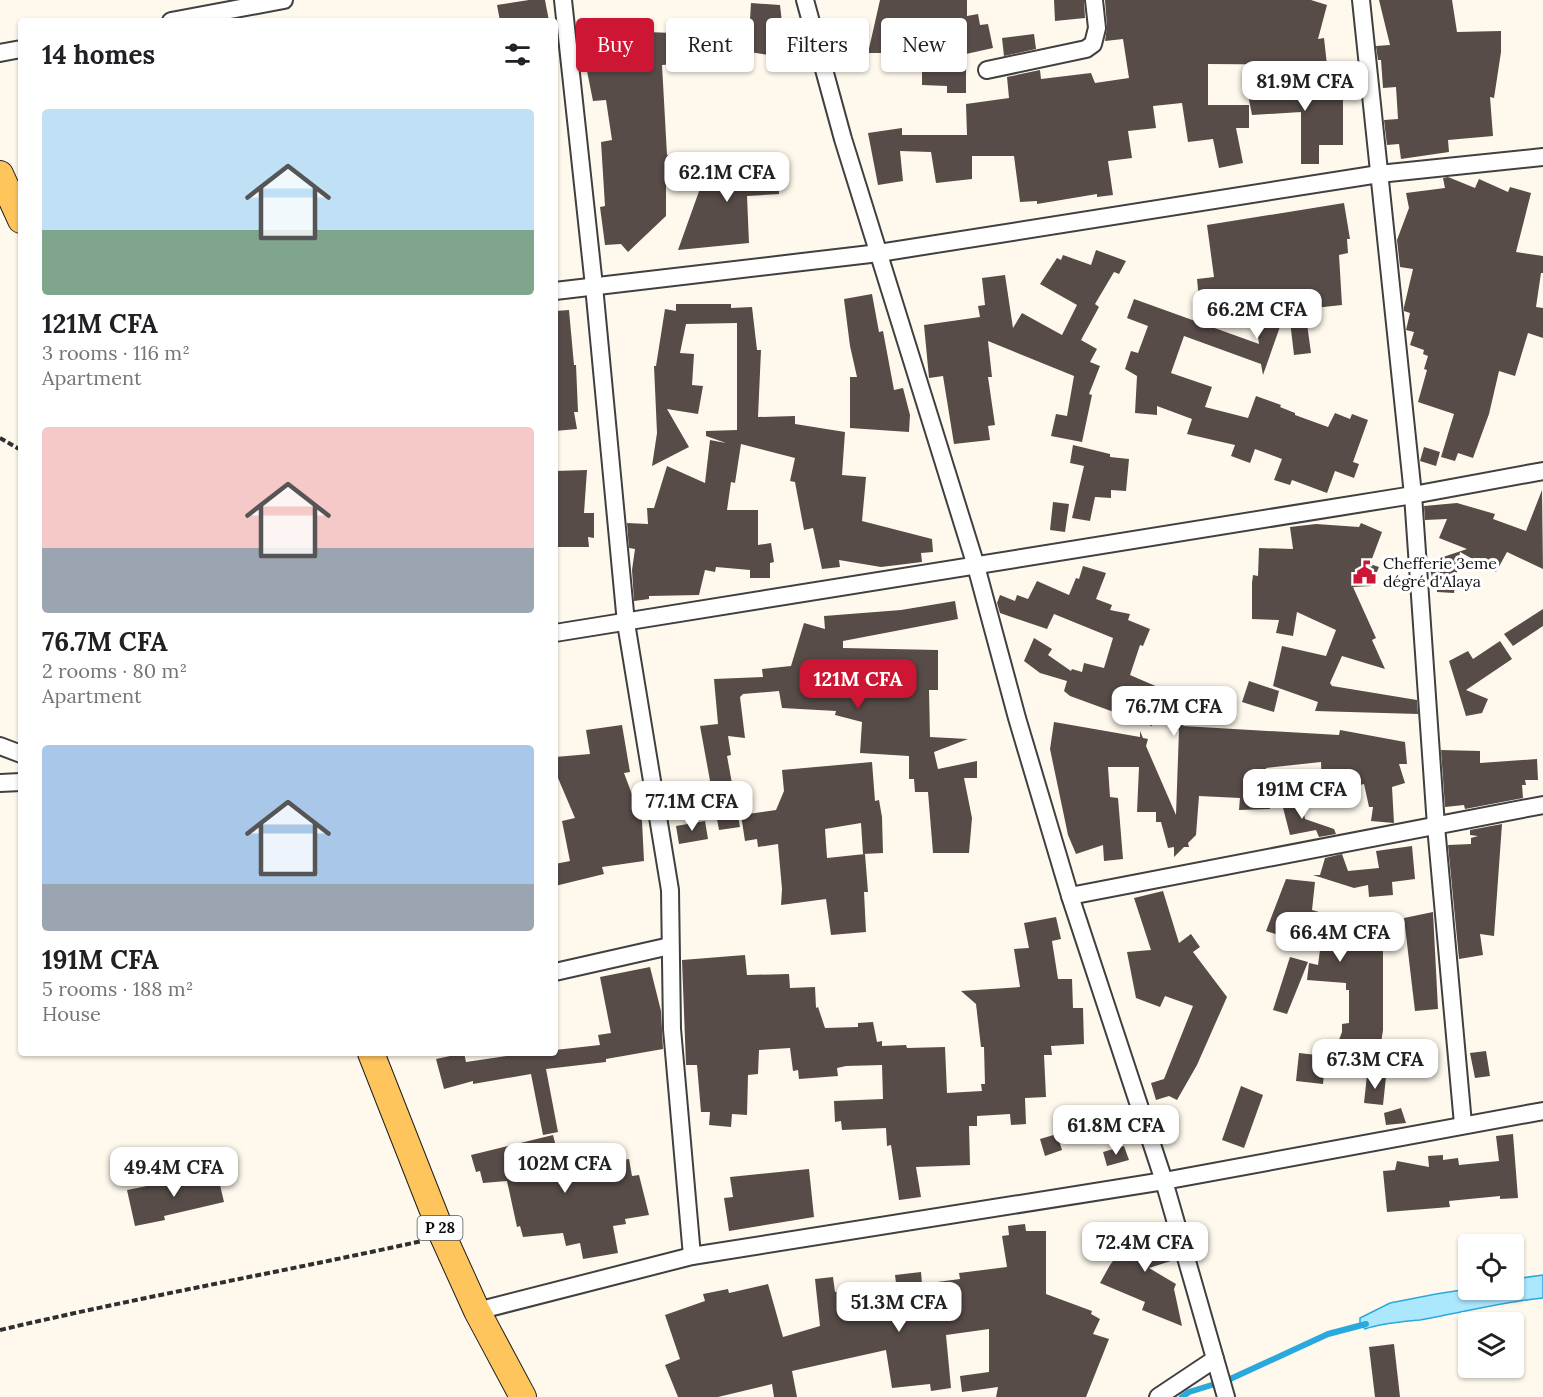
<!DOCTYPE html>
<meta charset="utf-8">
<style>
body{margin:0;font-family:Lora,serif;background:#f2f2f2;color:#202124;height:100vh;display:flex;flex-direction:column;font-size:22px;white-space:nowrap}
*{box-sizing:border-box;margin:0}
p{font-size:20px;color:#757577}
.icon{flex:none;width:33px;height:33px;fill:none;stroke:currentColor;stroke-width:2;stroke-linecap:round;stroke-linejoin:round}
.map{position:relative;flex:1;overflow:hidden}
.sheet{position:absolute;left:18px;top:18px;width:540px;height:1038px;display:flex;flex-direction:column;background:#fff;border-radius:6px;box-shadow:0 2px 4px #0004}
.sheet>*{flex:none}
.banner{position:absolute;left:576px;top:18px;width:570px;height:54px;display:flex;gap:12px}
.fabs{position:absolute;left:1458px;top:1234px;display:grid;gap:12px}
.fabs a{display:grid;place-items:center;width:66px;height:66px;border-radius:6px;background:#fff;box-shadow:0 2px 4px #0004;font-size:30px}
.price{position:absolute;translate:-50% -51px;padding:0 14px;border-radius:12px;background:#fff;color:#222;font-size:20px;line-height:39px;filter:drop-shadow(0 2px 3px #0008)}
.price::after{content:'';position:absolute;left:50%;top:36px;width:18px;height:14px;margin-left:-9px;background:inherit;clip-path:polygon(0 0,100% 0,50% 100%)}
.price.active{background:#cc1633;color:#fff}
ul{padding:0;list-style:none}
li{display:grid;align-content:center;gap:12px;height:318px;padding:0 24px}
li span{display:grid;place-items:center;height:186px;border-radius:6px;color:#555}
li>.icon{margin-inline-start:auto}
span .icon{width:108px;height:108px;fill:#fffc;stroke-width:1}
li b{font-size:26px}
h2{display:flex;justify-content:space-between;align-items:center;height:72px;padding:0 24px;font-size:26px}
.tag{padding:0 21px;border-radius:6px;background:#fff;box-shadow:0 2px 4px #0004;font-size:21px;line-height:54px}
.tag.active{background:#cc1633;color:#fff}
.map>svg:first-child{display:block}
.water{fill:#abe7fd;stroke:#2aa9dc;stroke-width:1.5}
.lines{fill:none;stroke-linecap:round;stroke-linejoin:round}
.stream{stroke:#2aa9dc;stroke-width:6}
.building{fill:#574c48}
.street-casing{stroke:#404040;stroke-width:20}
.primary-casing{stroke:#1e1e1e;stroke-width:28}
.path{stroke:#2f2f2f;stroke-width:4;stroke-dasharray:6 3;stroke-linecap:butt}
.street{stroke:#fff;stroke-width:16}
.primary{stroke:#ffc55d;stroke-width:26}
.labels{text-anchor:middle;stroke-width:6;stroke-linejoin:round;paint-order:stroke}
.shield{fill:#fff;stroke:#565656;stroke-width:1.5}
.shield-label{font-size:15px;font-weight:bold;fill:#0d0d0d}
.poi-label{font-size:16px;fill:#0d0d0d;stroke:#fff;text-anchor:start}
</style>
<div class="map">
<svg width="1543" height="1397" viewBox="0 0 1543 1397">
<rect width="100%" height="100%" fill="#fff9ed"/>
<path class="water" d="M1543 1275V1298C1501 1302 1461 1313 1420 1320 1401 1322 1383 1323 1365 1329L1360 1323V1318L1390 1303 1436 1294 1468 1289 1514 1290V1279Z"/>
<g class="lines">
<path class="stream" d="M1182 1397 1189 1392 1228 1380 1328 1334 1366 1324"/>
</g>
<g class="building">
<path d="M529 0H545L549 21H500L497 5Z"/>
<path d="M880 0H967V16L978 14 980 25 988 24 993 48 966 54V93H947V86L922 85V72H907V53H868Z"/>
<path d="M1054 0H1084L1085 18 1055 21Z"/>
<path d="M1105 0H1311L1327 5 1318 39 1324 38 1327 65 1208 64V105H1249V128H1236L1243 163 1219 168 1213 139 1188 142 1182 103 1153 106 1156 128 1128 131 1132 158 1108 161 1113 195 1097 197V194L1037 204V201L1020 202 1014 156H972V179L936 183 931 152 900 151 903 181 878 185 868 133 902 128V135H967L966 104 1009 98 1007 77 1040 70 1041 79 1091 73 1095 83 1129 78 1123 39 1105 41 1107 27Z"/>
<path d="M1379 0H1452L1457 32 1501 31V52L1494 98 1490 97 1493 136 1448 140 1449 152 1401 159 1399 144 1387 145 1384 120 1398 119 1396 87 1383 88 1381 60H1378L1376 46 1390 45Z"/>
<path d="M751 3 780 5 784 40H794L795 55 775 56 731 49 687 48 688 33 749 36Z"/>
<path d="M647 22V32L673 33 675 64 662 65 667 155 679 154 682 182H666V216L628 252 621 244 605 245 600 207 605 206 601 142 612 140 606 100 593 101 585 61 618 56 617 23Z"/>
<path d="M1034 34 1036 49 1004 56 1002 38Z"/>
<path d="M1327 75V97H1343V145H1319V164H1301V112L1252 115 1247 90Z"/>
<path d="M733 155H758L759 170 778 169 779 194 747 196 749 243 678 250 707 169H715L713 162 734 158Z"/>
<path d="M1448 177 1475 188 1479 179 1508 192 1510 187 1531 193 1516 252 1543 256V273H1541L1536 307 1543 308V338L1528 333 1515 376 1499 371 1489 414 1473 458 1458 453 1455 461 1441 457 1454 414 1418 402 1427 370 1424 369 1428 356 1423 354 1424 350 1410 345 1414 332 1406 330 1410 313 1404 311V307L1413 269 1400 267 1397 240 1409 208 1406 193 1445 188 1443 178Z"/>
<path d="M1344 203 1350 239H1347L1348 253 1339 255 1342 305 1305 309 1311 353 1294 355 1288 304 1263 375 1261 364 1184 336 1171 373 1212 387 1205 407 1248 418 1256 396 1281 405 1280 407 1295 413V415L1328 427 1335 413 1350 419 1352 414 1368 420 1353 462 1359 464 1354 478 1335 471 1327 493 1292 480 1290 485 1274 480 1282 459 1255 449 1250 463 1231 456 1235 445 1187 434 1192 419 1157 406V415L1135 413 1137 376 1125 369 1131 351 1138 353 1148 326 1127 318 1134 299 1259 344 1253 301 1200 309 1197 279 1214 277 1207 225Z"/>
<path d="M1096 250 1126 261 1119 274 1114 272 1095 304 1099 307 1081 340 1097 349 1090 362 1100 366 1089 394 1092 395 1082 442 1051 436 1056 414 1067 416 1074 376 988 341 992 377H988L995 425 988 426 990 440 954 444 943 376 929 378 924 325 980 317 978 306 985 305 982 278 1005 275 1013 328 1022 313 1062 335 1077 305 1040 284 1057 258 1061 260 1063 255 1091 265Z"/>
<path d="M872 294 879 332 883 331 894 390 903 388 910 415 909 432 850 428V377H857L850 346 844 299Z"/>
<path d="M676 304H731V308L752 307 757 350H761L758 417 795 416V424L845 432 842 475 866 477 862 521 932 539 933 552 921 553 922 562 881 567 839 560 840 567 822 569 813 528 804 530 795 482 790 481 795 458 741 444 735 483 731 482 727 510H758V545L771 543 774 562 770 563V578H750V570L716 567 715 572 705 570 699 595 649 596V599L634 601 632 570 635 549 629 548 627 523 648 524 647 508H654L667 466 705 483 710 440 726 443 706 436V431L737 430V323L686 324 680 353 694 354 692 385 703 386 698 414 667 409 689 447 652 466 657 433 654 366H656L665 309 676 311Z"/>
<path d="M569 310 574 365H576L578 412H574L577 429 555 431V311Z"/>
<path d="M1073 445 1110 454V457L1129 459 1126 491 1111 490V498L1095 497 1090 521 1072 518 1084 466 1070 463Z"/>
<path d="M1424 447 1440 452 1436 466 1420 461Z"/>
<path d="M587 470 584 513H594V538L588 537 589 547H555V471Z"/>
<path d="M1542 490 1543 569 1507 552 1496 572 1460 552 1454 593 1437 592V581H1433L1428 562 1467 549 1439 538 1447 519 1425 520 1424 506 1457 503 1495 514 1493 519 1526 531Z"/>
<path d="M1053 502 1069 504 1065 532 1050 530Z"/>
<path d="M1361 523 1382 532 1370 564 1379 567 1371 586 1353 587 1376 638 1372 640 1385 669 1342 656 1330 683 1332 686 1417 700 1418 714 1315 711 1318 702 1273 686 1282 646 1326 656 1336 630 1297 612 1293 636 1276 633 1279 620 1252 619V583L1253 575 1258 576 1259 548 1293 549 1290 527 1316 524 1359 527Z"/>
<path d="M1083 566 1106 573 1096 599 1112 605 1110 610 1130 614 1128 620 1150 629 1143 646 1140 645 1130 675 1181 697 1178 705 1190 709 1183 726 1339 735 1340 730 1405 742 1407 764H1399L1405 783 1392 787 1394 823 1371 821 1373 807H1369L1364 784 1331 793 1322 791 1321 762 1266 768 1270 809 1239 810 1240 798 1199 796 1196 835 1188 843 1189 847H1184L1174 857V847L1168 848 1161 822H1156V812H1137L1139 767H1108L1110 797 1118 798 1123 859 1104 861 1103 845 1076 854 1068 835 1050 749 1054 722 1140 737V731L1143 738 1148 739 1146 746 1176 815 1179 730 1154 720 1152 726 1070 696 1064 691 1067 681 1040 673 1024 661 1034 638 1052 649 1048 655 1071 671 1072 669 1082 672 1084 663 1104 668 1113 638 1054 614 1047 629 1000 613 997 603 1000 595 1015 601 1017 595 1028 599 1037 581 1069 595 1076 578 1079 579Z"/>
<path d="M955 601 958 619 843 641V648L938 650V690H929L930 737 968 739 934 752 938 769 977 761V778H964L972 818 969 853H933L928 792H915L914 779H909V756L860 753 862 722 835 715 836 711 782 708 779 691 743 694 740 697 745 738 728 736 731 755 727 756 740 827 719 830 700 726 718 724 714 679 763 677 762 669 791 666 804 623 825 629 824 616 901 610Z"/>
<path d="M1543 609V626L1513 646 1504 634Z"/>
<path d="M1500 641 1512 659 1466 690 1488 699 1482 713 1466 716 1449 661 1468 651 1473 659Z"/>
<path d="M1249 681 1279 691 1274 712 1242 702Z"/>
<path d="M622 725 630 772 624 773 642 821 644 861 602 867 604 874 555 886V864L570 861 562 821 575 818 555 771V757L590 754 586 730Z"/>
<path d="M1441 750 1480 751V763L1537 759 1538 780H1525L1526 785H1522L1523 798 1465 809 1464 805 1445 807Z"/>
<path d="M872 762 875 801 879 800 882 817 883 853 863 854 861 823 825 829 827 858 865 854 868 892H864L866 932 831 935 826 899 781 905 782 889 778 844 758 847 757 839 745 841 741 815 776 810 784 791 782 770Z"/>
<path d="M1301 798 1305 819 1334 829 1336 834 1319 837 1316 830 1290 835 1281 800Z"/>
<path d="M705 821 708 839 679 844 676 826Z"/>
<path d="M1502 824 1494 936 1480 934 1483 955 1459 959 1448 845 1471 844V838L1478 836 1470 835V830Z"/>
<path d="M1412 846 1415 879 1392 882 1393 895 1369 897 1368 885 1354 888 1313 875H1320L1325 858 1342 854 1348 871 1379 868 1376 851Z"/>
<path d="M1286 879 1315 882 1312 910 1383 930V1030L1379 1056 1357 1055 1335 1050 1342 1032V1024L1349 1023V990H1346V983L1307 980 1309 963 1318 965 1322 935 1293 928 1290 939 1266 931Z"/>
<path d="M1163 891 1179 943 1191 934 1200 947 1193 952 1227 997 1197 1065 1177 1100 1169 1096 1156 1100 1151 1083 1164 1079 1193 1006 1165 996 1160 1007 1136 998 1127 952 1151 950 1134 898Z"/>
<path d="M1433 912 1438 1009 1415 1011 1404 918Z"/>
<path d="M1056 917 1061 939 1052 941 1058 979H1072L1073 1008H1083L1084 1044 1051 1046 1052 1055H1044L1046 1097 1025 1098 1026 1124 1011 1125 1010 1114 977 1116V1126H969L970 1165 916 1167 921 1197 899 1200 891 1145 887 1146 886 1128 842 1130 841 1121 835 1122 834 1101 883 1099 882 1065 846 1066 837 1068 838 1076 799 1079 798 1070 793 1071 790 1048 759 1050 758 1074 748 1075 747 1115 732 1114 731 1127 709 1125 710 1112H701L697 1065H686L682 960 745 955 747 975 789 974 790 988 815 987 816 1008 818 1007 825 1028 858 1027V1023L873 1022 877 1042 882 1041V1046L906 1045 907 1048 945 1047 947 1093 982 1091 981 1084H985L984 1047H981L976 1004 961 991 1020 987 1014 949 1029 948 1024 923Z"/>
<path d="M1290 957 1308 962 1287 1014 1273 1010Z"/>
<path d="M650 967 661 1011 663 1049 606 1059V1062L546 1069 558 1132 543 1135 531 1074 473 1084V1081L444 1089 436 1059 464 1053 466 1062 527 1053H555V1050L600 1045 598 1035 611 1033 600 977Z"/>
<path d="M1486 1051 1490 1076 1475 1078 1470 1053Z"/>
<path d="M1299 1053 1326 1056 1323 1084 1296 1081Z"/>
<path d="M1367 1075 1386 1077 1383 1105 1364 1103Z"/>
<path d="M1241 1086 1263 1095 1244 1148 1222 1140Z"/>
<path d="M1401 1108 1406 1123 1386 1125 1384 1113Z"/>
<path d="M1057 1134 1062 1150 1045 1156 1040 1139Z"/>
<path d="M1513 1134 1518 1198 1500 1199V1196L1449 1201 1450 1207 1387 1212 1383 1171 1395 1170 1397 1161 1429 1167 1428 1156 1443 1155V1160L1458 1158 1459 1165 1499 1161 1496 1136Z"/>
<path d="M553 1135 562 1169 629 1159 632 1176 639 1175 649 1215 625 1219 626 1224 613 1226 618 1253 583 1259 580 1243 566 1246 563 1233 523 1237 520 1226 517 1227 507 1181 483 1183 480 1171 476 1172 471 1155Z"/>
<path d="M1124 1146 1129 1160 1107 1166 1103 1152Z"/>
<path d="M809 1169 814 1217 729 1231 724 1198 733 1197 730 1177Z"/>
<path d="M217 1172 224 1202 164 1216 165 1220 135 1226 127 1190Z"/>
<path d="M1025 1224 1026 1231H1046V1294L1092 1311 1091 1314 1100 1319 1093 1334 1109 1339 1086 1397H996L998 1387 962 1392 960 1376 989 1372V1329L946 1335 951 1388 931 1391 930 1384 892 1388 886 1350 792 1371 797 1397H774L772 1384 718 1397H678L665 1365 680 1359 665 1315 705 1301 703 1294 728 1289 729 1293 768 1284 783 1337 820 1326 815 1279 833 1277 835 1292 896 1283 895 1275 921 1272 922 1284 960 1279 959 1273 1007 1267 1002 1236 1009 1235 1008 1226Z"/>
<path d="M1140 1224 1164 1232 1168 1240 1174 1260 1149 1268 1176 1284 1174 1289 1182 1326 1142 1310 1145 1302 1100 1283 1110 1265Z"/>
<path d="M1394 1344 1400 1397H1375L1369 1347Z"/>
</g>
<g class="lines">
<defs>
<g id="street">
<path d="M805 0 843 139 976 566 1017 718 1070 896 1164 1181 1226 1397"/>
<path d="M1361 0 1413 495 1436 826 1463 1124"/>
<path d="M171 21 284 0"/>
<path d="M0 53 21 49"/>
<path d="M987 70 1086 49 1093 44 1097 28 1094 0"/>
<path d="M555 291 879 253 1379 174 1543 157"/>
<path d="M555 633 1413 495 1543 471"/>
<path d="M0 746 21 754"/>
<path d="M0 783 21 782"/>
<path d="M1070 896 1543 805"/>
<path d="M555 972 670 946"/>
<path d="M692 1256 1164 1181 1543 1111"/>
<path d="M477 1311 692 1256 672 1029 670 890 626 623 594 286 563 0"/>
<path d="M1158 1397 1215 1359"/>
</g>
<g id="primary">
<path d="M0 174 21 220"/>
<path d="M371 1053 443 1236 477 1311 523 1397"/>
</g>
</defs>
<use href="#street" class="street-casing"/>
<use href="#primary" class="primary-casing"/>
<g class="path">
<path d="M0 438 21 450"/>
<path d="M0 1330C140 1297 281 1272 422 1241"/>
</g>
<use href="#street" class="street"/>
<use href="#primary" class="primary"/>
</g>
<defs>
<symbol id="civic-bare" viewBox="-9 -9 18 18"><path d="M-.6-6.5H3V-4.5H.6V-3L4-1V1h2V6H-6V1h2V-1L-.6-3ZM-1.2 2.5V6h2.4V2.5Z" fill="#cc1633" stroke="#fff" stroke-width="2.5" paint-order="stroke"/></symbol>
</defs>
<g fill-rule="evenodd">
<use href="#civic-bare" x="1348" y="556" width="33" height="33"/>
</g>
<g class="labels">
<rect class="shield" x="417.5" y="1216" width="45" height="24" rx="4.5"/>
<g class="shield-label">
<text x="440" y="1233">P 28</text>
</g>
<g class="poi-label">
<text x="1383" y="569">Chefferie 3eme<tspan x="1383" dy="18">dégré d'Alaya</tspan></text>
</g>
</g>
</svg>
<div class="fabs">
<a><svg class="icon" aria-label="locate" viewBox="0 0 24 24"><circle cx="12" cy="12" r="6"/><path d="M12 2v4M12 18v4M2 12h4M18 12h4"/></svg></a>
<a><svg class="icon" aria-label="layers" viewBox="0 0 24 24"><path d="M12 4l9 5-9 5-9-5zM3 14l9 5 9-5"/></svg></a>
</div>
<b class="price" style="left:1305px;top:112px">81.9M CFA</b>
<b class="price" style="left:727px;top:203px">62.1M CFA</b>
<b class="price" style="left:1257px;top:340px">66.2M CFA</b>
<b class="price active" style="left:858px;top:710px">121M CFA</b>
<b class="price" style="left:1174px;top:737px">76.7M CFA</b>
<b class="price" style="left:1302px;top:820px">191M CFA</b>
<b class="price" style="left:692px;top:832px">77.1M CFA</b>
<b class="price" style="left:1340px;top:963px">66.4M CFA</b>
<b class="price" style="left:1375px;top:1090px">67.3M CFA</b>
<b class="price" style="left:1116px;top:1156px">61.8M CFA</b>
<b class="price" style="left:565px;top:1194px">102M CFA</b>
<b class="price" style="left:174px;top:1198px">49.4M CFA</b>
<b class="price" style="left:1145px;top:1273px">72.4M CFA</b>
<b class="price" style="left:899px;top:1333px">51.3M CFA</b>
<div class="banner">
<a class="tag active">Buy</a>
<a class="tag">Rent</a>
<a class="tag">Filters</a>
<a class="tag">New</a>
</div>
<section class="sheet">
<h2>14 homes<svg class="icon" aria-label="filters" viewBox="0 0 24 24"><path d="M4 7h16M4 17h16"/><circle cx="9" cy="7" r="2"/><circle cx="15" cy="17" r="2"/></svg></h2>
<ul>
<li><span style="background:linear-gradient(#bfe0f5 65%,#7fa58c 0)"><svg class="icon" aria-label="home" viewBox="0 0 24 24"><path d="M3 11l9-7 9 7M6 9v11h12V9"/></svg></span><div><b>121M CFA</b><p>3 rooms · 116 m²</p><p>Apartment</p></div></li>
<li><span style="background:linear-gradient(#f6c9c9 65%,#9aa5b1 0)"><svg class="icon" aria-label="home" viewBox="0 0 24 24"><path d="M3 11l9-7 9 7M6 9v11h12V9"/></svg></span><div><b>76.7M CFA</b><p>2 rooms · 80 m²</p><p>Apartment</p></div></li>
<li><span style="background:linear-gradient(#a9c7e8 75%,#9aa5b1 0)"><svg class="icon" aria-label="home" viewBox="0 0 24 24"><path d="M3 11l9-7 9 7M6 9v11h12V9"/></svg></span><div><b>191M CFA</b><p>5 rooms · 188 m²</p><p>House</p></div></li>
</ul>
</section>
</div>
